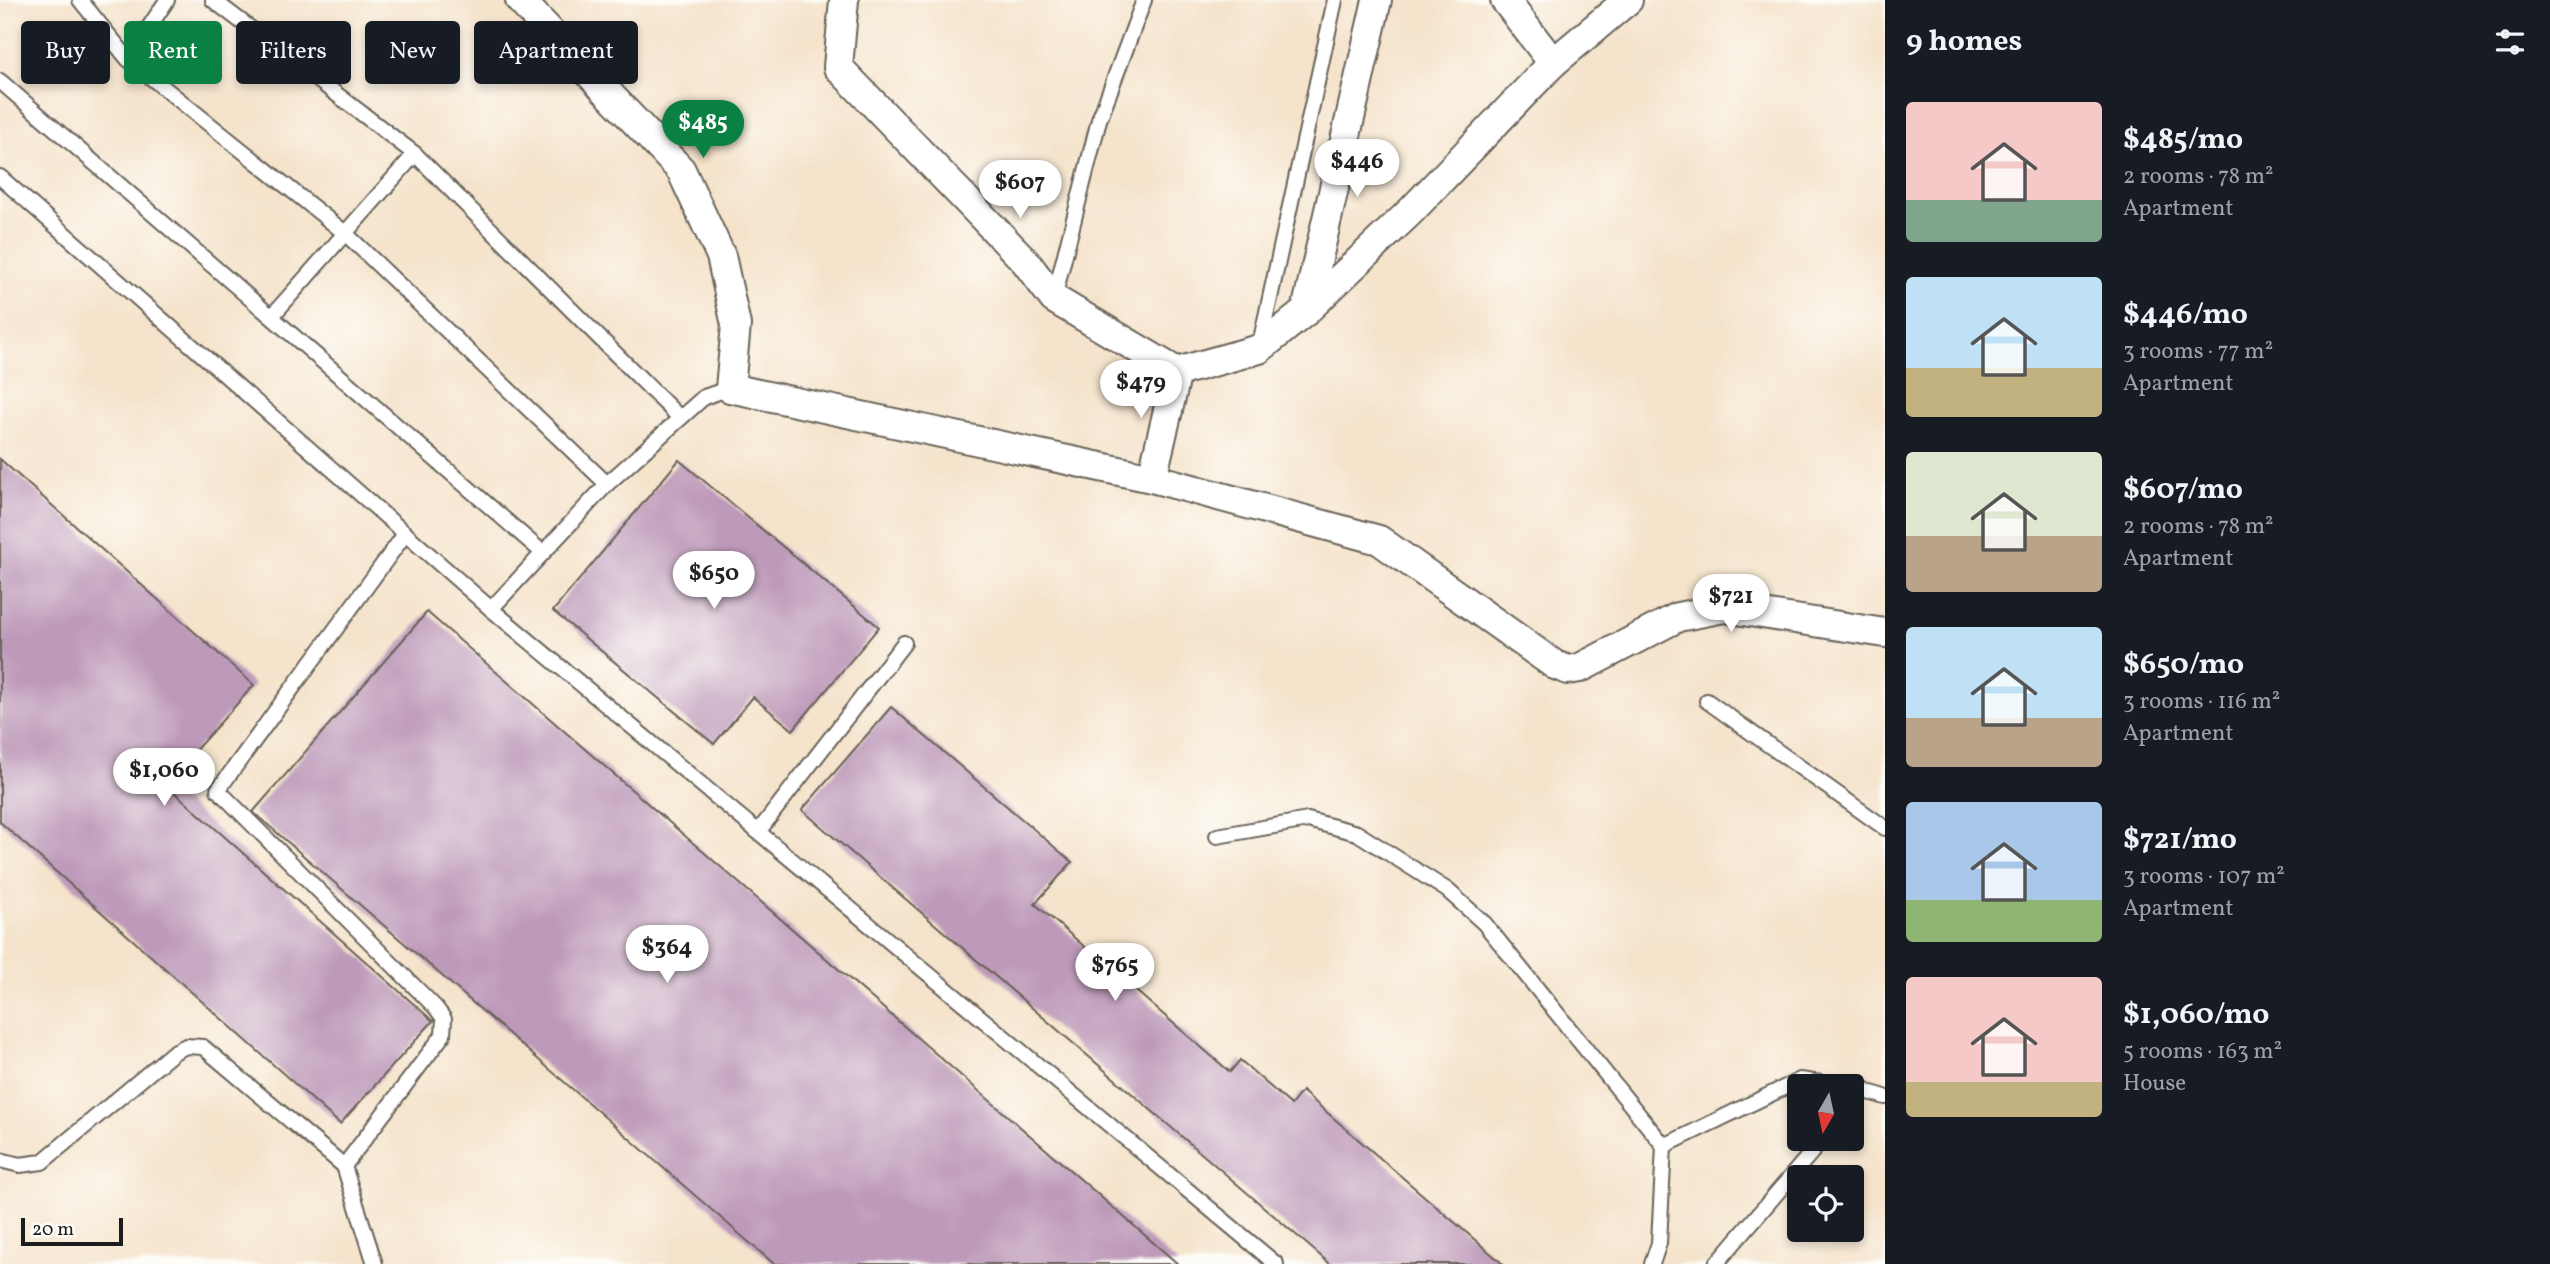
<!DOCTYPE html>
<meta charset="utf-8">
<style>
body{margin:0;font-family:Vollkorn,serif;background:#242831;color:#f1f3f6;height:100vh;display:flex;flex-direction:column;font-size:26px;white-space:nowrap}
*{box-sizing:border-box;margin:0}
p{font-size:23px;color:#9ea1a6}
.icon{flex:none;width:38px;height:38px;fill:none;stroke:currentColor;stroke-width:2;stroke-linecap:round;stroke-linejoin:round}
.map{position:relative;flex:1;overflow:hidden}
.sheet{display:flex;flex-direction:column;background:#171b24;width:665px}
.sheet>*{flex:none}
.top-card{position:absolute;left:21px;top:21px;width:665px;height:63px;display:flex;gap:14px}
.needle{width:46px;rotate:189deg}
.tools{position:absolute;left:1787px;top:1074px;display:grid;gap:14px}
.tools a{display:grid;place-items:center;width:77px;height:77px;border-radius:7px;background:#171b24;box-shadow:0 4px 10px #0003;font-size:35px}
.scale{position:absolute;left:21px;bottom:18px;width:102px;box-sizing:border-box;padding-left:7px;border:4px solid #1c1c1c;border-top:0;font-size:19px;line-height:24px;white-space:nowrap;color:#1c1c1c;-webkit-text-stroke:5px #fdfcf7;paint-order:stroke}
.price{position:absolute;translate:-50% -60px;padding:0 16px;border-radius:24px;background:#fff;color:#222;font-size:23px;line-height:46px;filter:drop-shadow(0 2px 4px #0008)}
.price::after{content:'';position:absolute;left:50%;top:42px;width:21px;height:16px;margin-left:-10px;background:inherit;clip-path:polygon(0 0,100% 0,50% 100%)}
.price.on{background:#0b8043;color:#fff}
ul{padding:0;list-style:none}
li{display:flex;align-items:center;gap:21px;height:175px;padding:0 21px}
li span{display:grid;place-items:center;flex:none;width:196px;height:140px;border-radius:7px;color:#555}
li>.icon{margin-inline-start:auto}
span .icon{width:84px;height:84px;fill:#fffc;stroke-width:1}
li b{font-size:30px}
h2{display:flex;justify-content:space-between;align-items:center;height:84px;padding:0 21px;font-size:30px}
.pill{padding:0 24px;border-radius:7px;background:#171b24;box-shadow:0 4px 10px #0003;font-size:24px;line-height:63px}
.pill.on{background:#0b8043;color:#fff}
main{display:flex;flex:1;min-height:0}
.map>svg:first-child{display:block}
.building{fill:#be9aba}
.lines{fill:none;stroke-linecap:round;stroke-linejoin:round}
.service-casing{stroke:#686259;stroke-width:18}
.minor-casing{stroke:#686259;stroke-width:32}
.service{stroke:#fff;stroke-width:14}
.minor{stroke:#fff;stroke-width:28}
</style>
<main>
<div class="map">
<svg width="1885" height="1264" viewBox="0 0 1885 1264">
<rect width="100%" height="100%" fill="#fdfcf7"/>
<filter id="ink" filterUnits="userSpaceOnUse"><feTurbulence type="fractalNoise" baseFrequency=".0143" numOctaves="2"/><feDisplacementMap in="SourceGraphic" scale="14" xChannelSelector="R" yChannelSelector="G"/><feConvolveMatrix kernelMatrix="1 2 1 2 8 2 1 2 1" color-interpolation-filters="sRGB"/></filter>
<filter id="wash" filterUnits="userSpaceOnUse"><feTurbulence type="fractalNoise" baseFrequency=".00686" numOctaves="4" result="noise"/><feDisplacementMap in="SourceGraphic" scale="28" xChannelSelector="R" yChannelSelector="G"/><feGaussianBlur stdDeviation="1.57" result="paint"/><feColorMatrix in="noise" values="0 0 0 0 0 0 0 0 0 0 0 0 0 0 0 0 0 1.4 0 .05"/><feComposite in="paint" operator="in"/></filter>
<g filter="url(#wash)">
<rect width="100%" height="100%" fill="#f5e3cb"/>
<g id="blocks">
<g class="building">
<path d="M0 459 254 685 165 784 433 1021 340 1124 0 822Z"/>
<path d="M679 460 879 627 793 730 753 697 714 744 553 611Z"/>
<path d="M427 612 1178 1264H774L253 812Z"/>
<path d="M891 707 1072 862 1035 904 1230 1072 1240 1060 1291 1105 1302 1091 1503 1264H1330L802 810Z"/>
</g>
</g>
</g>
<g filter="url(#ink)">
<use href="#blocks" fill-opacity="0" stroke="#686259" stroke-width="2"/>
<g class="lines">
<defs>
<g id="service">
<path d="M80 0 128 59 345 233 607 484"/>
<path d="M213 0 415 154 680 418"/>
<path d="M128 59 167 0"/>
<path d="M0 81 542 552"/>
<path d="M0 177 491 609 1276 1264"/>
<path d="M1054 298 1099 120 1144 0"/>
<path d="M272 316 415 154"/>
<path d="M1260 344 1335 0"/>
<path d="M491 609 607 484 704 397 730 388"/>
<path d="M1707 701 1885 828"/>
<path d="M758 832 904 643"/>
<path d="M1217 836 1308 820 1357 833 1447 890 1484 923 1664 1146 1800 1080 1848 1087"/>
<path d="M1852 1087 1885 1097"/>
<path d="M1852 1105 1865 1089"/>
<path d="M0 1160 20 1165 42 1162 174 1052 186 1046 203 1047 344 1166"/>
<path d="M375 1264 344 1166 443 1035 444 1019 436 1008 218 790 405 534"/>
<path d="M1652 1264 1659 1243 1664 1146"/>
<path d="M1716 1264 1823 1139"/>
</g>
<g id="minor">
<path d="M520 0 681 170 721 256 736 325 730 388 1152 478 1379 540 1555 665 1568 670 1580 668 1678 617 1724 608 1885 633"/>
<path d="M844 0 838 67 1025 261 1054 299 1177 372 1259 349 1306 311 1377 0"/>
<path d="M1505 0 1553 63"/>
<path d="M1306 311 1411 211 1553 63 1628 0"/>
<path d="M1152 478 1177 372"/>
</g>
</defs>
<use href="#service" class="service-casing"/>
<use href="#minor" class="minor-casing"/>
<use href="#service" class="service"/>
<use href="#minor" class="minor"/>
</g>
</g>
</svg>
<div class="tools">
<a><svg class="needle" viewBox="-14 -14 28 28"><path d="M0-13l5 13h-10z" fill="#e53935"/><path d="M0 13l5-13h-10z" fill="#9ea1a6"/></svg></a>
<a><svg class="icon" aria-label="locate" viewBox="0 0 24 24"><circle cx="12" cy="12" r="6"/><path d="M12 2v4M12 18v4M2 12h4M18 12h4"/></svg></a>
</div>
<div class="scale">20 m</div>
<b class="price on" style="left:703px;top:160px">$485</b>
<b class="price" style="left:1357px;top:199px">$446</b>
<b class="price" style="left:1020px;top:220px">$607</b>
<b class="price" style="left:1141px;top:420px">$479</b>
<b class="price" style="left:714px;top:611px">$650</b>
<b class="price" style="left:1731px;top:634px">$721</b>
<b class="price" style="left:164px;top:808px">$1,060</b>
<b class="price" style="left:667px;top:985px">$364</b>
<b class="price" style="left:1115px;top:1003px">$765</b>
<div class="top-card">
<a class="pill">Buy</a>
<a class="pill on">Rent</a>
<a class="pill">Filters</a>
<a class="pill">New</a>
<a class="pill">Apartment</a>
</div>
</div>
<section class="sheet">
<h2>9 homes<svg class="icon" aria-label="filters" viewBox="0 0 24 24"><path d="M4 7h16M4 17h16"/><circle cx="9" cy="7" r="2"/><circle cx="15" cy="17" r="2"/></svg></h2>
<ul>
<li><span style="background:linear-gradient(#f6c9c9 70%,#7fa58c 0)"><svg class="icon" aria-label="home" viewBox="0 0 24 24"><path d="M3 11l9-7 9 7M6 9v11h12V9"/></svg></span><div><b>$485/mo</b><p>2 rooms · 78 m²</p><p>Apartment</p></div></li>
<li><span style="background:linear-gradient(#bfe0f5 65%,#c2b280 0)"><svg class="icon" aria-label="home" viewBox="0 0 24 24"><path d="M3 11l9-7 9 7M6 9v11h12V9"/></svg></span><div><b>$446/mo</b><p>3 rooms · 77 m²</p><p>Apartment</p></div></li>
<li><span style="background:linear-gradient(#dfe7d0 60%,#b9a48a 0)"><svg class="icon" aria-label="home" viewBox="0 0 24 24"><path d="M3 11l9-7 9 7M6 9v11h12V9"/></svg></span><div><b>$607/mo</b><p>2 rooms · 78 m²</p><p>Apartment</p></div></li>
<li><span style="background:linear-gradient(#bfe0f5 65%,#b9a48a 0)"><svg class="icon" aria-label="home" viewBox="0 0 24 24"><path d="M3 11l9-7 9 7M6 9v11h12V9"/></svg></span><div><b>$650/mo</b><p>3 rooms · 116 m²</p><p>Apartment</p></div></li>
<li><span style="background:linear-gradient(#a9c7e8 70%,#8fb573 0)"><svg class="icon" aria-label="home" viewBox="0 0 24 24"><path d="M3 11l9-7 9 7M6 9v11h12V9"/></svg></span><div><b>$721/mo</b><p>3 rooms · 107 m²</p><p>Apartment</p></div></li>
<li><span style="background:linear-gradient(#f6c9c9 75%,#c2b280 0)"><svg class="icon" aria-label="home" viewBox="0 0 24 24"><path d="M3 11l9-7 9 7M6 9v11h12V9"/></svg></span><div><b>$1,060/mo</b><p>5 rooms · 163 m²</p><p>House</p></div></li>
</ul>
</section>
</main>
